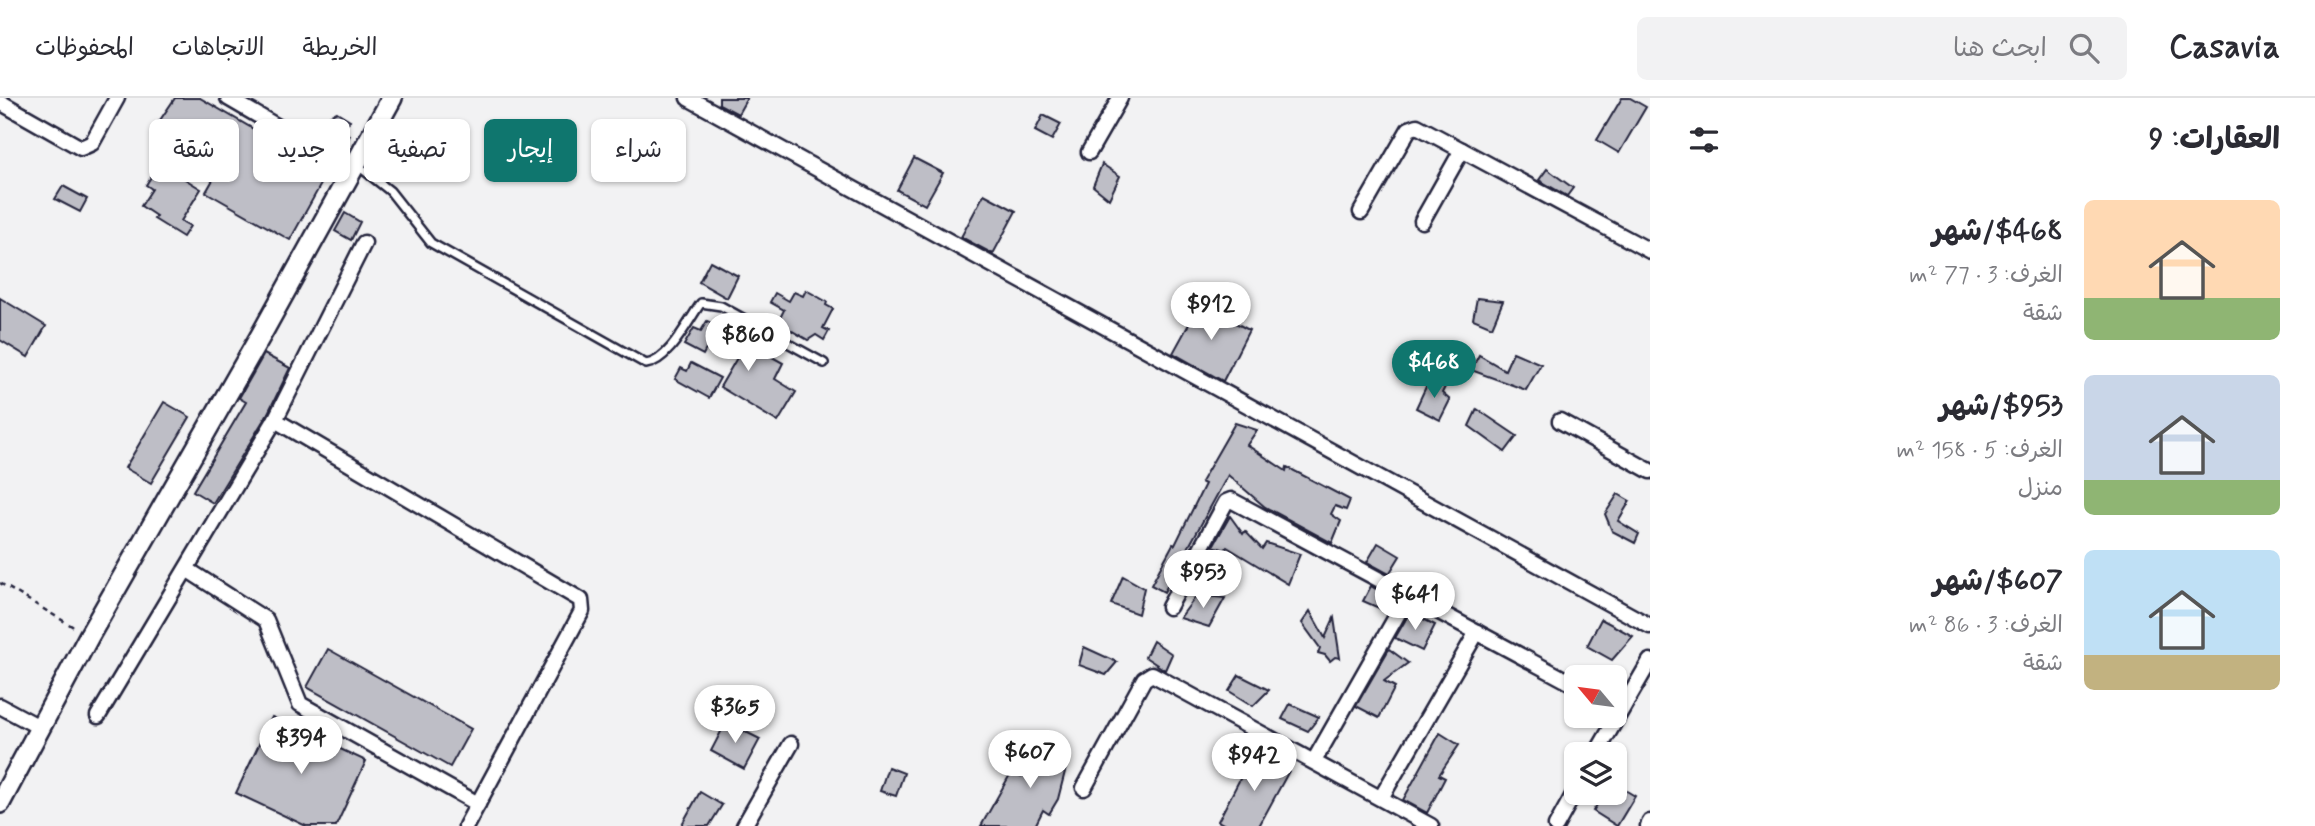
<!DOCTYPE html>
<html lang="ar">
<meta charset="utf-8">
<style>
body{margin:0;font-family:Mynerve,"Playpen Sans Arabic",sans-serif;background:#f2f2f3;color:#2b2b33;direction:rtl;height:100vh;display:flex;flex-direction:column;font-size:26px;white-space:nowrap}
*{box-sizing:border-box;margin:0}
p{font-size:23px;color:#7c7c81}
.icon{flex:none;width:38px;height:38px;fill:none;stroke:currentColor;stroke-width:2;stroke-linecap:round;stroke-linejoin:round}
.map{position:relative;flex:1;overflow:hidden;direction:ltr}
.side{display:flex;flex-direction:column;background:#fff;width:665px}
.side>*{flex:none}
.banner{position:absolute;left:21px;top:21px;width:665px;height:63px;direction:rtl;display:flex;gap:14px}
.needle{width:46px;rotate:299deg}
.buttons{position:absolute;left:1564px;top:567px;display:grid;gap:14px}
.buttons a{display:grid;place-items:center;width:63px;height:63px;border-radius:10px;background:#fff;box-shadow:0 2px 5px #0004;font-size:35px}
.price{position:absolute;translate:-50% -60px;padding:0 16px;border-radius:24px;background:#fff;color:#222;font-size:23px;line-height:46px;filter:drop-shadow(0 2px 4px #0008)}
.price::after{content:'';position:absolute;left:50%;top:42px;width:21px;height:16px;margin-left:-10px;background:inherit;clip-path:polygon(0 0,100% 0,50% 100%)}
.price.selected{background:#0f766e;color:#fff}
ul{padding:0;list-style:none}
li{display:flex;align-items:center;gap:21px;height:175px;padding:0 35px}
li span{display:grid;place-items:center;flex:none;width:196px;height:140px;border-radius:10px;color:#555}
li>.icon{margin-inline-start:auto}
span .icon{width:84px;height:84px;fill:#fffc;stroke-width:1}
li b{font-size:30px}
h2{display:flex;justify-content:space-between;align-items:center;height:84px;padding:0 35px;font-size:30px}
.pill{padding:0 24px;border-radius:10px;background:#fff;box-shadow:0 2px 5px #0004;font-size:24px;line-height:63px}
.pill.selected{background:#0f766e;color:#fff}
header{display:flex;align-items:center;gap:42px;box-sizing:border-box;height:98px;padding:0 35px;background:#fff;border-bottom:2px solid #e1e1e2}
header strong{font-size:33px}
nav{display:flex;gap:38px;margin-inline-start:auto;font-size:24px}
.search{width:490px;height:63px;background:#f2f2f3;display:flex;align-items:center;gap:18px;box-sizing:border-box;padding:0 24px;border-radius:10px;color:#7c7c81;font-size:26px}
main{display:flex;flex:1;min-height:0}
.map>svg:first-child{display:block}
.building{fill:#bebec6;stroke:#22223b;stroke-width:2}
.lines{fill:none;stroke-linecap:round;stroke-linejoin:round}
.service-casing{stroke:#22223b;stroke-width:12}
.minor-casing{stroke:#22223b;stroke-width:19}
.secondary-casing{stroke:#22223b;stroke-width:24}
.path{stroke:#22223b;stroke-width:2.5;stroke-dasharray:5 5;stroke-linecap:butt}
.service{stroke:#fff;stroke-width:7}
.minor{stroke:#fff;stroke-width:14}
.secondary{stroke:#fff;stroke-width:19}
</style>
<header>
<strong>Casavia</strong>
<div class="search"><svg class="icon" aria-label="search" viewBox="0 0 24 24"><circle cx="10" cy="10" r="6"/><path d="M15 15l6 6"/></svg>ابحث هنا</div>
<nav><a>الخريطة</a><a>الاتجاهات</a><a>المحفوظات</a></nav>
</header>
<main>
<section class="side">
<h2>العقارات: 9<svg class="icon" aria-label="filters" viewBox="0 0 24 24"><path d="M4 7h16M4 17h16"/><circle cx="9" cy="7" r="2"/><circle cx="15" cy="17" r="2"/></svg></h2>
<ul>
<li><span style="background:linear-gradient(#ffd9b3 70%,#8fb573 0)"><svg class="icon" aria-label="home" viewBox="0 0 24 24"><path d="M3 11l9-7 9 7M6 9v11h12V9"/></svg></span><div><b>$468/شهر</b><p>الغرف: 3 · 77 m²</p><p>شقة</p></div></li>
<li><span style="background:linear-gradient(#c9d6e8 75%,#8fb573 0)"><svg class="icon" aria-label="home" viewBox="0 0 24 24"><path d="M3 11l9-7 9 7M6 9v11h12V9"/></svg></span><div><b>$953/شهر</b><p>الغرف: 5 · 158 m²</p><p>منزل</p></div></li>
<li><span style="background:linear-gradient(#bfe0f5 75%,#c2b280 0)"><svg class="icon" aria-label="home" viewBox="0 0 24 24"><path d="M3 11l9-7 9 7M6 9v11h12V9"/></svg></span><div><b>$607/شهر</b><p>الغرف: 3 · 86 m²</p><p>شقة</p></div></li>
</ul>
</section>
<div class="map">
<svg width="1650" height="728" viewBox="0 0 1650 728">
<rect width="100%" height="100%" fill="#f2f2f3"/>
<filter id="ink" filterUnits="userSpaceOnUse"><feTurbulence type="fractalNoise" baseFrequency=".0143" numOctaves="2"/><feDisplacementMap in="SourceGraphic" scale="14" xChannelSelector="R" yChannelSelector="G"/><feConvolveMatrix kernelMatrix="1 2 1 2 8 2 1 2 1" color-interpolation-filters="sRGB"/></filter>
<g filter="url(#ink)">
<g class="building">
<path d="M175 0H200L307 62 309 58 330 70 290 142 206 94 230 52 185 26 173 46 152 34Z"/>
<path d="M719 0H747L738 16 719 6Z"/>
<path d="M1622 0H1630L1646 9 1619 55 1597 42Z"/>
<path d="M337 14 350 22 343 33 350 37 340 54 319 41 329 18Z"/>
<path d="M1043 17 1061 26 1052 42 1035 33Z"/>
<path d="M166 54 184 65 177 76 201 91 181 123 190 128 183 139 154 121 156 118 141 108 152 91 146 87Z"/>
<path d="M914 60 943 75 925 107 897 92Z"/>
<path d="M1102 66 1120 78 1109 101 1093 88Z"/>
<path d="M1547 71 1573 90 1567 98 1539 82Z"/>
<path d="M63 88 87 101 80 114 55 101Z"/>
<path d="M984 96 1016 113 993 156 961 139Z"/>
<path d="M345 115 360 124 351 142 335 133Z"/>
<path d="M710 163 738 178 727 200 699 184Z"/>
<path d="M806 192 827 204 826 207 833 211 823 230 829 233 824 242 816 237 808 242 782 227 778 224 784 212 770 204 775 195 789 203 794 194 803 198Z"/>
<path d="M0 200 46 228 28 259 0 242Z"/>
<path d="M1477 200 1503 203 1492 229 1473 221Z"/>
<path d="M1200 206 1249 232 1223 283 1173 255Z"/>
<path d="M707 223 783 265 775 281 796 294 778 324 720 289 741 253 713 238 703 257 684 247 694 230 701 233Z"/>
<path d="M1513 254 1541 266 1526 292 1471 272 1479 257 1505 272Z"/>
<path d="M264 256 290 270 268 315 213 405 193 393 246 304 239 300Z"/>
<path d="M691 265 720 280 709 300 675 281 681 270 687 273Z"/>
<path d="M1430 280 1446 287 1442 295 1450 302 1440 322 1416 310Z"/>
<path d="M164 304 190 319 151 385 125 370Z"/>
<path d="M1477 311 1517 338 1505 354 1469 328Z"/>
<path d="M1235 325 1257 332 1247 347 1286 373 1287 369 1350 402 1346 412 1335 408 1331 416 1341 423 1332 445 1265 409 1228 377 1164 494 1151 487 1173 446 1175 447 1205 386 1201 384Z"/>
<path d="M1618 396 1630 403 1618 423 1639 436 1635 445 1612 433 1605 416Z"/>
<path d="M1230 418 1243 436 1245 433 1262 451 1266 445 1300 456 1288 486 1227 449 1225 452 1213 448Z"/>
<path d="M1378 445 1400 458 1389 476 1367 464Z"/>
<path d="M1123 478 1144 490 1138 516 1111 506Z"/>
<path d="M1371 488 1394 503 1388 514 1363 503Z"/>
<path d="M1197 497 1225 500 1209 529 1180 520Z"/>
<path d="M1310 513 1325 540 1334 520 1340 560 1335 559 1330 563 1325 557 1318 555 1320 550 1302 525Z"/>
<path d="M1410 514 1435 527 1422 553 1395 540Z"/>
<path d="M1601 521 1633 538 1612 562 1587 548Z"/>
<path d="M1153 543 1172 556 1165 572 1145 559Z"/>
<path d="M1084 549 1117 564 1106 577 1079 567Z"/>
<path d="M328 551 471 631 450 669 307 589Z"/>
<path d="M1389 551 1408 565 1384 583 1395 589 1379 620 1356 608Z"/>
<path d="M1239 577 1269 592 1253 608 1229 593Z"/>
<path d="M1290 606 1319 619 1308 633 1282 621Z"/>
<path d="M272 619 366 663 336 728H306L236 695Z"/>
<path d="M726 624 760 641 744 671 711 653Z"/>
<path d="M1440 635 1459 647 1439 677 1445 680 1427 715 1403 702Z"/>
<path d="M1038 643 1069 658 1058 701 1049 716 1043 712 1035 728H981L1012 673 1021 678Z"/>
<path d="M1254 654 1289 673 1259 728H1227L1218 723Z"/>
<path d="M888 669 904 675 896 698 880 693Z"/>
<path d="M1615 686 1635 698 1617 728 1593 713 1605 695H1615Z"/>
<path d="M700 694 722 707 709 728H681Z"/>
</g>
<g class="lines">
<defs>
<path id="service" d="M356 66 390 93 431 145 646 266C669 263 688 223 701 205L721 208 824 265"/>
<g id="minor">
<path d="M228 0 352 72"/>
<path d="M688 0 1650 528"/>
<path d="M0 4 81 50 92 45 117 0"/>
<path d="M1089 54 1120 0"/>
<path d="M1361 114 1409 31 1417 28 1650 153"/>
<path d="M1422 123 1462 52"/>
<path d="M275 322 581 502 582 513 466 728"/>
<path d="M1560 323 1650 373"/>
<path d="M188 472 266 522 300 606 478 706"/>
<path d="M1169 509 1226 404 1231 402 1577 588"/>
<path d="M0 608 41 630"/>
<path d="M98 618 275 322 364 145"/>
<path d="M1596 656 1650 563"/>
<path d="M1314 663 1408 498"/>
<path d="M1084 690 1144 581 1152 576 1431 728"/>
<path d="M1381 700 1477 534"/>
<path d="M744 728 791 646"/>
<path d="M1556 728 1577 690"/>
<path d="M1648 728 1650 724"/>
</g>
<path id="secondary" d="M0 705 89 538 261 237 392 0"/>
</defs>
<use href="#service" class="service-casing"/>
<use href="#minor" class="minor-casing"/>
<use href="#secondary" class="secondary-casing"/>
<path class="path" d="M0 485 77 531"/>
<use href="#service" class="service"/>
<use href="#minor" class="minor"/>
<use href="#secondary" class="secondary"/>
</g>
</g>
</svg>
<div class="buttons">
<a><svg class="needle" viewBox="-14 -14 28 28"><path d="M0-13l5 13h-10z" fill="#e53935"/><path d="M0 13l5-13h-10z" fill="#7c7c81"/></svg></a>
<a><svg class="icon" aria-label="layers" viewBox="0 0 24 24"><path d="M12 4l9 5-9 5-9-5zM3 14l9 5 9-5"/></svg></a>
</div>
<b class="price" style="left:1211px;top:244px">$912</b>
<b class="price" style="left:748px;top:275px">$860</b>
<b class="price selected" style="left:1434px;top:302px">$468</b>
<b class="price" style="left:1203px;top:512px">$953</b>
<b class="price" style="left:1415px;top:534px">$641</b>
<b class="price" style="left:735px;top:647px">$365</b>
<b class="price" style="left:301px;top:678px">$394</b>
<b class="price" style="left:1030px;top:692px">$607</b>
<b class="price" style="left:1254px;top:695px">$942</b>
<div class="banner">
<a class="pill">شراء</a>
<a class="pill selected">إيجار</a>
<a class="pill">تصفية</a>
<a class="pill">جديد</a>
<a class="pill">شقة</a>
</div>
</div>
</main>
